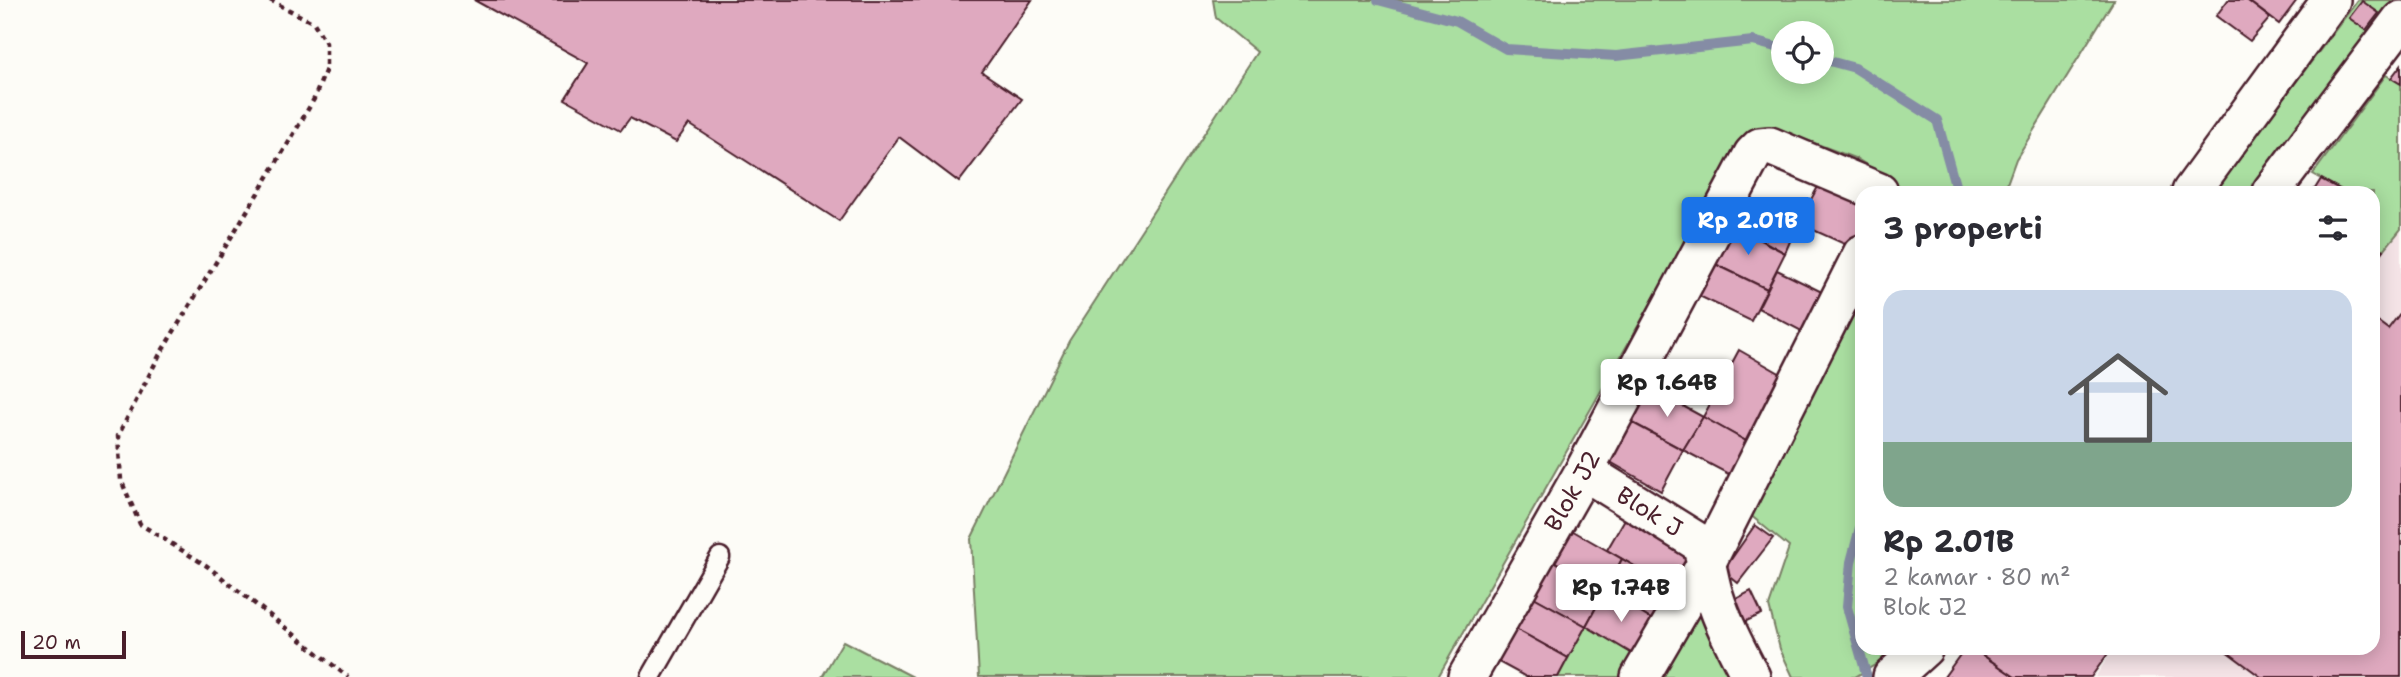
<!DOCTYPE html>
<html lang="id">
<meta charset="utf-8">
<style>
body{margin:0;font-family:"Shantell Sans",sans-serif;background:#f2f2f3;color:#2b2b33;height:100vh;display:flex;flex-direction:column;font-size:26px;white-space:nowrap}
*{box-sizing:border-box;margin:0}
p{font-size:23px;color:#7c7c81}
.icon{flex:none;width:38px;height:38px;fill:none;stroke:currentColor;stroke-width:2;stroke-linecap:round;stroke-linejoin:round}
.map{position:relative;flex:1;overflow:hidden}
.details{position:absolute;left:1855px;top:186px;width:525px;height:469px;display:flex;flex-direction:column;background:#fff;border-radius:21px;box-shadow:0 4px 18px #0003}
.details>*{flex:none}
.controls{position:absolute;left:1771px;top:21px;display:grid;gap:14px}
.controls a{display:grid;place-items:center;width:63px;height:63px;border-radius:50%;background:#fff;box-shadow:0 4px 18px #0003;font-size:35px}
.scale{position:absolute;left:21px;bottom:18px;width:105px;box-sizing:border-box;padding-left:7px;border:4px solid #4a1f2b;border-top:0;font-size:19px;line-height:24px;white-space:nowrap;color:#4a1f2b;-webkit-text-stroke:5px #fdfcf7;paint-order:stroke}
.price{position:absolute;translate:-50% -60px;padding:0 16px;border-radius:7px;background:#fff;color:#222;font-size:23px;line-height:46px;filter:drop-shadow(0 2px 4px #0008)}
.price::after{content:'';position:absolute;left:50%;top:42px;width:21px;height:16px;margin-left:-10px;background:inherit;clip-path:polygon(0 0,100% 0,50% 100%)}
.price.on{background:#1a73e8;color:#fff}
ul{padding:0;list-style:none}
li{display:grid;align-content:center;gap:14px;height:371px;padding:0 28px}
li+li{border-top:2px solid #e1e1e2}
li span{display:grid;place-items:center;height:217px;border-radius:21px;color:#555}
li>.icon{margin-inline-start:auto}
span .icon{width:126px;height:126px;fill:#fffc;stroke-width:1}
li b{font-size:30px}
h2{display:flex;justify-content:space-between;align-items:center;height:84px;padding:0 28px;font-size:30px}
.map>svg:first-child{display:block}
.built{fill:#f4e3e6}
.green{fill:#aadfa1;stroke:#7a7f66;stroke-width:2;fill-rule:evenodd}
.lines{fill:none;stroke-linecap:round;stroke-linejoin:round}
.stream{stroke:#858ca5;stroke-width:10}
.building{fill:#dfa9bf;stroke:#4a1f2b;stroke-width:2}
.lane-casing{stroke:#4a1f2b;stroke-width:23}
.street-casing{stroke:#4a1f2b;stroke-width:42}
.path{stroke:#4a1f2b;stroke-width:4.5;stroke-dasharray:5 5;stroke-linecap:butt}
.lane{stroke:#fdfcf7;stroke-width:18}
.street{stroke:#fdfcf7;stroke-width:37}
.labels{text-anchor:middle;stroke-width:6;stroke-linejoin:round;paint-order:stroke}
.street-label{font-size:24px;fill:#4a1f2b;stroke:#fdfcf7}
</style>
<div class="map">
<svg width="2401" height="677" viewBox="0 0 2401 677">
<rect width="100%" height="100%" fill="#fdfcf7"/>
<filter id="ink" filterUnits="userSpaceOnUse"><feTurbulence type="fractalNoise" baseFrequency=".0143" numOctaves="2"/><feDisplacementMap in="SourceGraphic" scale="14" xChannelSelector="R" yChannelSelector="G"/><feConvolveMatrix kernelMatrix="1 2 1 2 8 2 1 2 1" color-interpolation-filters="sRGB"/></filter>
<g filter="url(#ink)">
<path class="built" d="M2401 229V677H2095L2114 648H2373V265Z"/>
<g class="green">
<path d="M1213 0H2114L2016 159 2004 192H1909L1857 159 1809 141 1756 130 1735 156 1438 677H979L971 539 1069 341 1257 52 1216 18ZM1783 33H1822V72H1783Z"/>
<path d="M2358 0H2393L2248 192H2213Z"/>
<path d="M2386 75 2401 84V229L2384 250 2373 244V192H2345L2313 174Z"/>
<path d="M1862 282V648H1887L1883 660 1855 677H1793L1780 649 1769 606 1789 547 1749 514Z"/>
<path d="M1701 612 1732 677H1654L1690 613Z"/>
<path d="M1586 626 1638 657 1627 677H1558Z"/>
<path d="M843 641 913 677H822Z"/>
</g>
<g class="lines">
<g class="stream">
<path d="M1378 0 1457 21 1506 49 1616 56 1753 41 1783 49"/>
<path d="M1822 59 1855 68 1937 120 1957 192"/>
<path d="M1862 520 1851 562 1847 607 1867 677"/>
</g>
</g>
<g class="building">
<path d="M474 0H1032L982 72 1022 99 959 182 899 137 839 221 689 124 676 142 630 118 621 130 565 99 588 63Z"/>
<path d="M2228 0H2247L2270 18 2250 41 2216 16Z"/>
<path d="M2247 0H2297L2279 24Z"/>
<path d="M2362 1 2379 13 2366 30 2349 18Z"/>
<path d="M2401 65V84L2391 78Z"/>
<path d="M1825 174 1862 193V226L1851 247 1798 223Z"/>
<path d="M2321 179 2345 192H2313Z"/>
<path d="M1775 211 1798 223 1785 253 1762 240Z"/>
<path d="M1730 224 1785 253 1767 289 1711 262Z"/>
<path d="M2373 244 2384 250 2373 265Z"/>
<path d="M1711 262 1767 289 1751 321 1695 294Z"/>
<path d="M1777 270 1830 296 1809 335 1758 308Z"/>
<path d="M2401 312V677H2261L2222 648H2373V318L2388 329Z"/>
<path d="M1739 350 1788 378 1753 445 1703 417Z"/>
<path d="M1650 388 1703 417 1683 450 1631 422Z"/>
<path d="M1703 417 1753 445 1736 478 1683 450Z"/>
<path d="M1631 422 1683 450 1661 491 1607 460Z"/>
<path d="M1629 512 1698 552 1676 590 1607 550Z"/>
<path d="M1755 525 1773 538 1738 583 1723 571Z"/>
<path d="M1568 528 1622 559 1605 591 1550 559Z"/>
<path d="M1550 559 1605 591 1586 626 1530 595Z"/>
<path d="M1622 559 1676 590 1657 623 1605 591Z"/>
<path d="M1605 591 1657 623 1638 657 1586 626Z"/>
<path d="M1751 591 1762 614 1740 624 1730 602Z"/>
<path d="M1530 595 1586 626 1568 658 1512 627Z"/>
<path d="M1512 627 1568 658 1558 677H1526L1493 659Z"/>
<path d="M1965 648H1972L2015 677H1944Z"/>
<path d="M1983 648H2112L2091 677H2015L1980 653Z"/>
</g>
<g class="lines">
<defs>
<path id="lane" d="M651 677 720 557"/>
<g id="street">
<path d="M2191 192 2331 0"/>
<path d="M2271 192 2401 20"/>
<path id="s1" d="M1584 471 1698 542C1706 552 1709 580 1714 595 1723 624 1737 650 1751 677"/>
<path id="s2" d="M1467 677 1584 471 1753 154 1760 147 1770 146 1879 192"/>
<path d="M1640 677 1705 566 1862 254"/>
<path d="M1892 677 1924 648"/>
</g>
</defs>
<use href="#lane" class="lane-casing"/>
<use href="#street" class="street-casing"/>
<path class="path" d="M270 0 314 23 326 43V69L314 99 292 137 159 356 118 436 121 480 140 524 207 566 348 677"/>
<use href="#lane" class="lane"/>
<use href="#street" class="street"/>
</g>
</g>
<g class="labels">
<g class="street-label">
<text dy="8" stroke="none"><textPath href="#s2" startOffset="214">Blok J2</textPath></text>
<text dy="8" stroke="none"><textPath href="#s1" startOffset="77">Blok J</textPath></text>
</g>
</g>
</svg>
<div class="controls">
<a><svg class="icon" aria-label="locate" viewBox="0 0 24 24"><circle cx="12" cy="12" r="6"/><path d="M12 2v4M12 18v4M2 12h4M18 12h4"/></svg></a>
</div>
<div class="scale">20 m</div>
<b class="price on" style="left:1748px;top:257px">Rp 2.01B</b>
<b class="price" style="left:1667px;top:419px">Rp 1.64B</b>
<b class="price" style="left:1621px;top:624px">Rp 1.74B</b>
<section class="details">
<h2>3 properti<svg class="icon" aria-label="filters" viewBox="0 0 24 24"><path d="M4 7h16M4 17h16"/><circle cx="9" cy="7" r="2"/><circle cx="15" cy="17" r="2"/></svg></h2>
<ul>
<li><span style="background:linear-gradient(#c9d6e8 70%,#7fa58c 0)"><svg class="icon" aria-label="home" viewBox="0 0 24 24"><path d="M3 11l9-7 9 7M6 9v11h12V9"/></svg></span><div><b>Rp 2.01B</b><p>2 kamar · 80 m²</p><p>Blok J2</p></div></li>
</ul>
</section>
</div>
